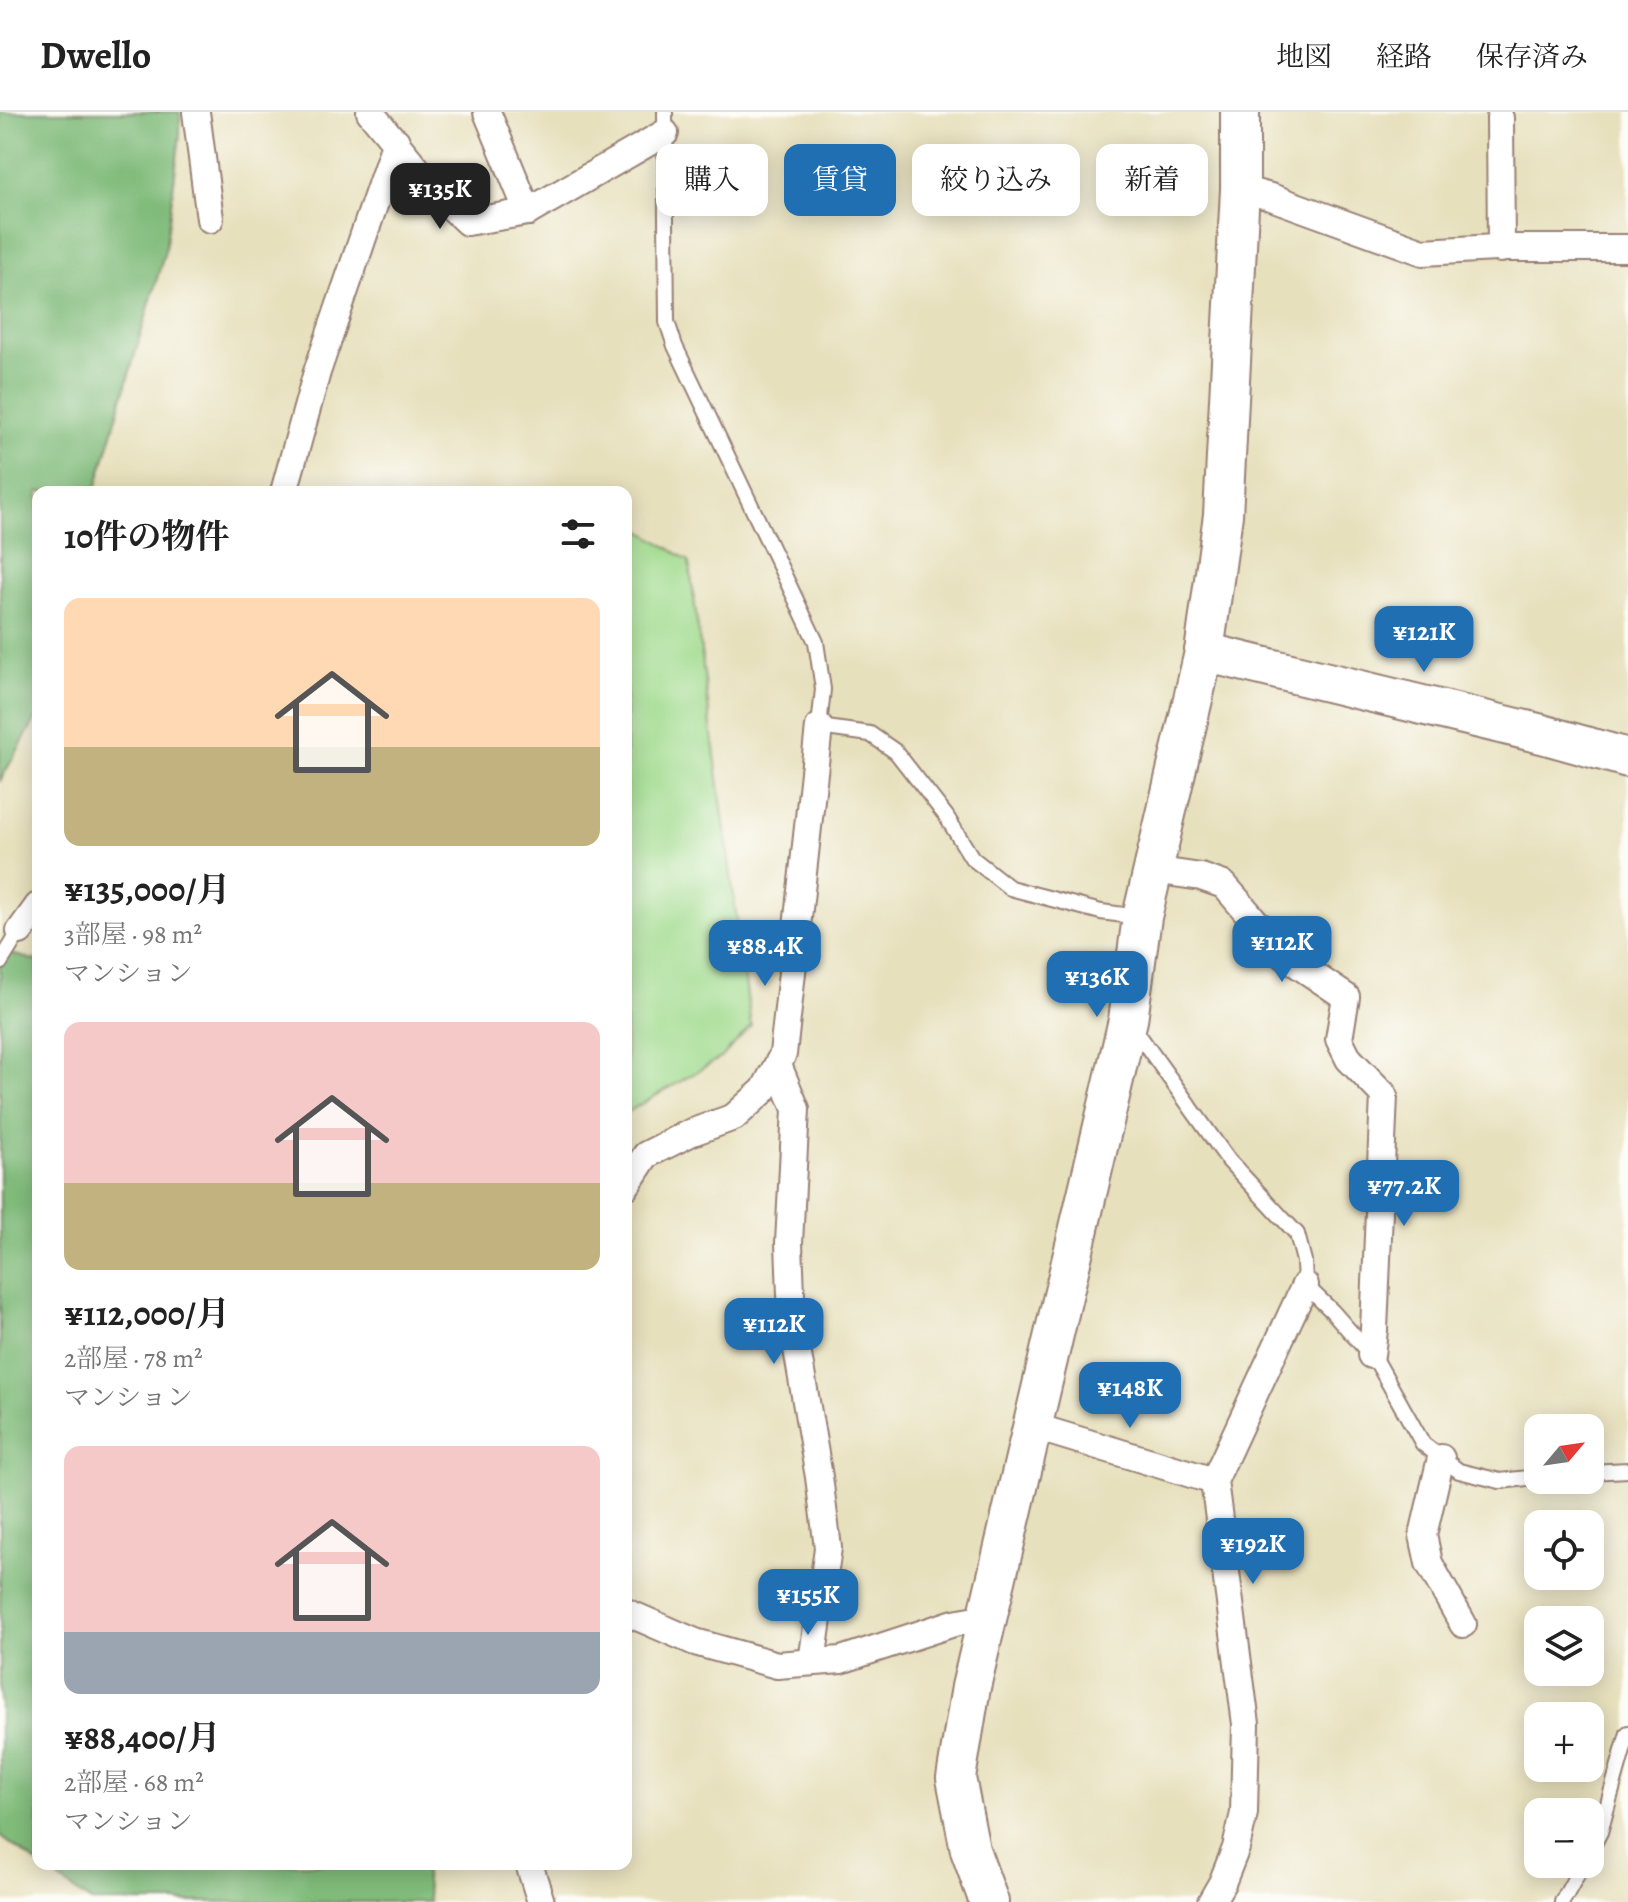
<!DOCTYPE html>
<html lang="ja">
<meta charset="utf-8">
<style>
body{margin:0;font-family:Alegreya,"Noto Serif JP",serif;background:#f6f6f6;color:#222;height:100vh;display:flex;flex-direction:column;font-size:30px;white-space:nowrap}
*{box-sizing:border-box;margin:0}
p{font-size:26px;color:#767676}
.icon{flex:none;width:44px;height:44px;fill:none;stroke:currentColor;stroke-width:2;stroke-linecap:round;stroke-linejoin:round}
.map{position:relative;flex:1;overflow:hidden}
.sheet{position:absolute;left:32px;top:374px;width:600px;height:1384px;display:flex;flex-direction:column;background:#fff;border-radius:16px;box-shadow:0 4px 20px #0003}
.sheet>*{flex:none}
.banner{position:absolute;left:656px;top:32px;width:760px;height:72px;display:flex;gap:16px}
.needle{width:52px;rotate:61deg}
.controls{position:absolute;left:1524px;top:1302px;display:grid;gap:16px}
.controls a{display:grid;place-items:center;width:80px;height:80px;border-radius:16px;background:#fff;box-shadow:0 4px 20px #0003;font-size:40px}
.price{position:absolute;translate:-50% -68px;padding:0 18px;border-radius:16px;background:#1f6fb2;color:#fff;font-size:26px;line-height:52px;filter:drop-shadow(0 2px 4px #0008)}
.price::after{content:'';position:absolute;left:50%;top:48px;width:24px;height:18px;margin-left:-12px;background:inherit;clip-path:polygon(0 0,100% 0,50% 100%)}
.price.current{background:#222;color:#fff}
ul{padding:0;list-style:none}
li{display:grid;align-content:center;gap:16px;height:424px;padding:0 32px}
li span{display:grid;place-items:center;height:248px;border-radius:16px;color:#555}
li>.icon{margin-inline-start:auto}
span .icon{width:144px;height:144px;fill:#fffc;stroke-width:1}
li b{font-size:34px}
h2{display:flex;justify-content:space-between;align-items:center;height:96px;padding:0 32px;font-size:34px}
.tag{padding:0 28px;border-radius:16px;background:#fff;box-shadow:0 4px 20px #0003;font-size:28px;line-height:72px}
.tag.current{background:#1f6fb2;color:#fff}
header{display:flex;align-items:center;gap:48px;box-sizing:border-box;height:112px;padding:0 40px;background:#fff;border-bottom:2px solid #e0e0e0}
header strong{font-size:38px}
nav{display:flex;gap:44px;margin-inline-start:auto;font-size:28px}
.map>svg:first-child{display:block}
.green{fill:#a1db8f;stroke:#767d5d;stroke-width:2}
.forest{fill:#80bb7a;stroke:#656d52;stroke-width:2}
.lines{fill:none;stroke-linecap:round;stroke-linejoin:round}
.lane-casing{stroke:#988074;stroke-width:18}
.street-casing{stroke:#988074;stroke-width:30}
.secondary-casing{stroke:#988074;stroke-width:42}
.lane{stroke:#fff;stroke-width:14}
.street{stroke:#fff;stroke-width:26}
.secondary{stroke:#fff;stroke-width:38}
</style>
<header>
<strong>Dwello</strong>
<nav><a>地図</a><a>経路</a><a>保存済み</a></nav>
</header>
<div class="map">
<svg width="1628" height="1790" viewBox="0 0 1628 1790">
<rect width="100%" height="100%" fill="#fdfcf7"/>
<filter id="ink" filterUnits="userSpaceOnUse"><feTurbulence type="fractalNoise" baseFrequency=".0125" numOctaves="2"/><feDisplacementMap in="SourceGraphic" scale="16" xChannelSelector="R" yChannelSelector="G"/><feConvolveMatrix kernelMatrix="1 2 1 2 8 2 1 2 1" color-interpolation-filters="sRGB"/></filter>
<filter id="wash" filterUnits="userSpaceOnUse"><feTurbulence type="fractalNoise" baseFrequency=".006" numOctaves="4" result="noise"/><feDisplacementMap in="SourceGraphic" scale="32" xChannelSelector="R" yChannelSelector="G"/><feGaussianBlur stdDeviation="1.8" result="paint"/><feColorMatrix in="noise" values="0 0 0 0 0 0 0 0 0 0 0 0 0 0 0 0 0 1.4 0 .05"/><feComposite in="paint" operator="in"/></filter>
<g filter="url(#wash)">
<rect width="100%" height="100%" fill="#e7e0bd"/>
<path class="green" d="M626 409 689 449 751 914 722 945 626 1001Z"/>
<g class="forest">
<path d="M0 0H180V23L165 139 95 380H38V603L0 669Z"/>
<path d="M0 839 38 849V1752L0 1724Z"/>
<path d="M38 1752H420L424 1756 429 1790H91Z"/>
</g>
</g>
<g filter="url(#ink)">
<g class="lines">
<defs>
<g id="lane">
<path d="M665 0 667 210 675 234 816 530 823 577 819 615 870 622 896 640 946 704 972 746 1010 776 1101 800 1139 805"/>
<path d="M0 851 20 819"/>
<path d="M1133 915 1229 1049 1297 1122 1304 1149 1305 1173 1332 1199 1377 1250 1423 1332 1459 1359 1500 1369 1538 1365"/>
<path d="M1590 1360 1628 1358"/>
<path d="M1590 1739 1600 1720 1628 1621"/>
<path d="M1562 1790 1583 1752"/>
</g>
<g id="street">
<path d="M196 0 210 107"/>
<path d="M370 0 436 80 467 110 528 100 665 21"/>
<path d="M487 0 528 100"/>
<path d="M1500 6 1501 137"/>
<path d="M1240 77 1271 85 1423 140 1496 136H1628"/>
<path d="M284 380 317 260 396 29"/>
<path d="M1153 758 1201 765 1224 773 1285 844 1346 885 1339 927 1349 947 1384 983 1374 1218 1371 1243"/>
<path d="M20 819 38 794"/>
<path d="M778 953 796 997 789 1131 792 1208 819 1365 828 1436 812 1550"/>
<path d="M626 1074 646 1043 690 1021 734 1005 764 978 783 942 819 615"/>
<path d="M1032 1314 1214 1369"/>
<path d="M1441 1346 1423 1423 1429 1451 1463 1512"/>
<path d="M626 1500 695 1530 777 1553 841 1548 954 1511 988 1505"/>
<path d="M529 1752 541 1790"/>
<path d="M1211 1790 1222 1771 1236 1736 1244 1701 1246 1612 1214 1369 1305 1173"/>
</g>
<g id="secondary">
<path d="M1204 540 1542 622 1628 646"/>
<path d="M989 1790 970 1738 956 1666 971 1575 1128 908 1142 805 1204 540 1223 403 1240 77V0"/>
</g>
</defs>
<use href="#lane" class="lane-casing"/>
<use href="#street" class="street-casing"/>
<use href="#secondary" class="secondary-casing"/>
<use href="#lane" class="lane"/>
<use href="#street" class="street"/>
<use href="#secondary" class="secondary"/>
</g>
</g>
</svg>
<div class="controls">
<a><svg class="needle" viewBox="-14 -14 28 28"><path d="M0-13l5 13h-10z" fill="#e53935"/><path d="M0 13l5-13h-10z" fill="#767676"/></svg></a>
<a><svg class="icon" aria-label="locate" viewBox="0 0 24 24"><circle cx="12" cy="12" r="6"/><path d="M12 2v4M12 18v4M2 12h4M18 12h4"/></svg></a>
<a><svg class="icon" aria-label="layers" viewBox="0 0 24 24"><path d="M12 4l9 5-9 5-9-5zM3 14l9 5 9-5"/></svg></a>
<a>+</a>
<a>−</a>
</div>
<b class="price current" style="left:440px;top:119px">¥135K</b>
<b class="price" style="left:1424px;top:562px">¥121K</b>
<b class="price" style="left:1282px;top:872px">¥112K</b>
<b class="price" style="left:765px;top:876px">¥88.4K</b>
<b class="price" style="left:1097px;top:907px">¥136K</b>
<b class="price" style="left:1404px;top:1116px">¥77.2K</b>
<b class="price" style="left:774px;top:1254px">¥112K</b>
<b class="price" style="left:1130px;top:1318px">¥148K</b>
<b class="price" style="left:1253px;top:1474px">¥192K</b>
<b class="price" style="left:808px;top:1525px">¥155K</b>
<div class="banner">
<a class="tag">購入</a>
<a class="tag current">賃貸</a>
<a class="tag">絞り込み</a>
<a class="tag">新着</a>
</div>
<section class="sheet">
<h2>10件の物件<svg class="icon" aria-label="filters" viewBox="0 0 24 24"><path d="M4 7h16M4 17h16"/><circle cx="9" cy="7" r="2"/><circle cx="15" cy="17" r="2"/></svg></h2>
<ul>
<li><span style="background:linear-gradient(#ffd9b3 60%,#c2b280 0)"><svg class="icon" aria-label="home" viewBox="0 0 24 24"><path d="M3 11l9-7 9 7M6 9v11h12V9"/></svg></span><div><b>¥135,000/月</b><p>3部屋 · 98 m²</p><p>マンション</p></div></li>
<li><span style="background:linear-gradient(#f6c9c9 65%,#c2b280 0)"><svg class="icon" aria-label="home" viewBox="0 0 24 24"><path d="M3 11l9-7 9 7M6 9v11h12V9"/></svg></span><div><b>¥112,000/月</b><p>2部屋 · 78 m²</p><p>マンション</p></div></li>
<li><span style="background:linear-gradient(#f6c9c9 75%,#9aa5b1 0)"><svg class="icon" aria-label="home" viewBox="0 0 24 24"><path d="M3 11l9-7 9 7M6 9v11h12V9"/></svg></span><div><b>¥88,400/月</b><p>2部屋 · 68 m²</p><p>マンション</p></div></li>
</ul>
</section>
</div>
